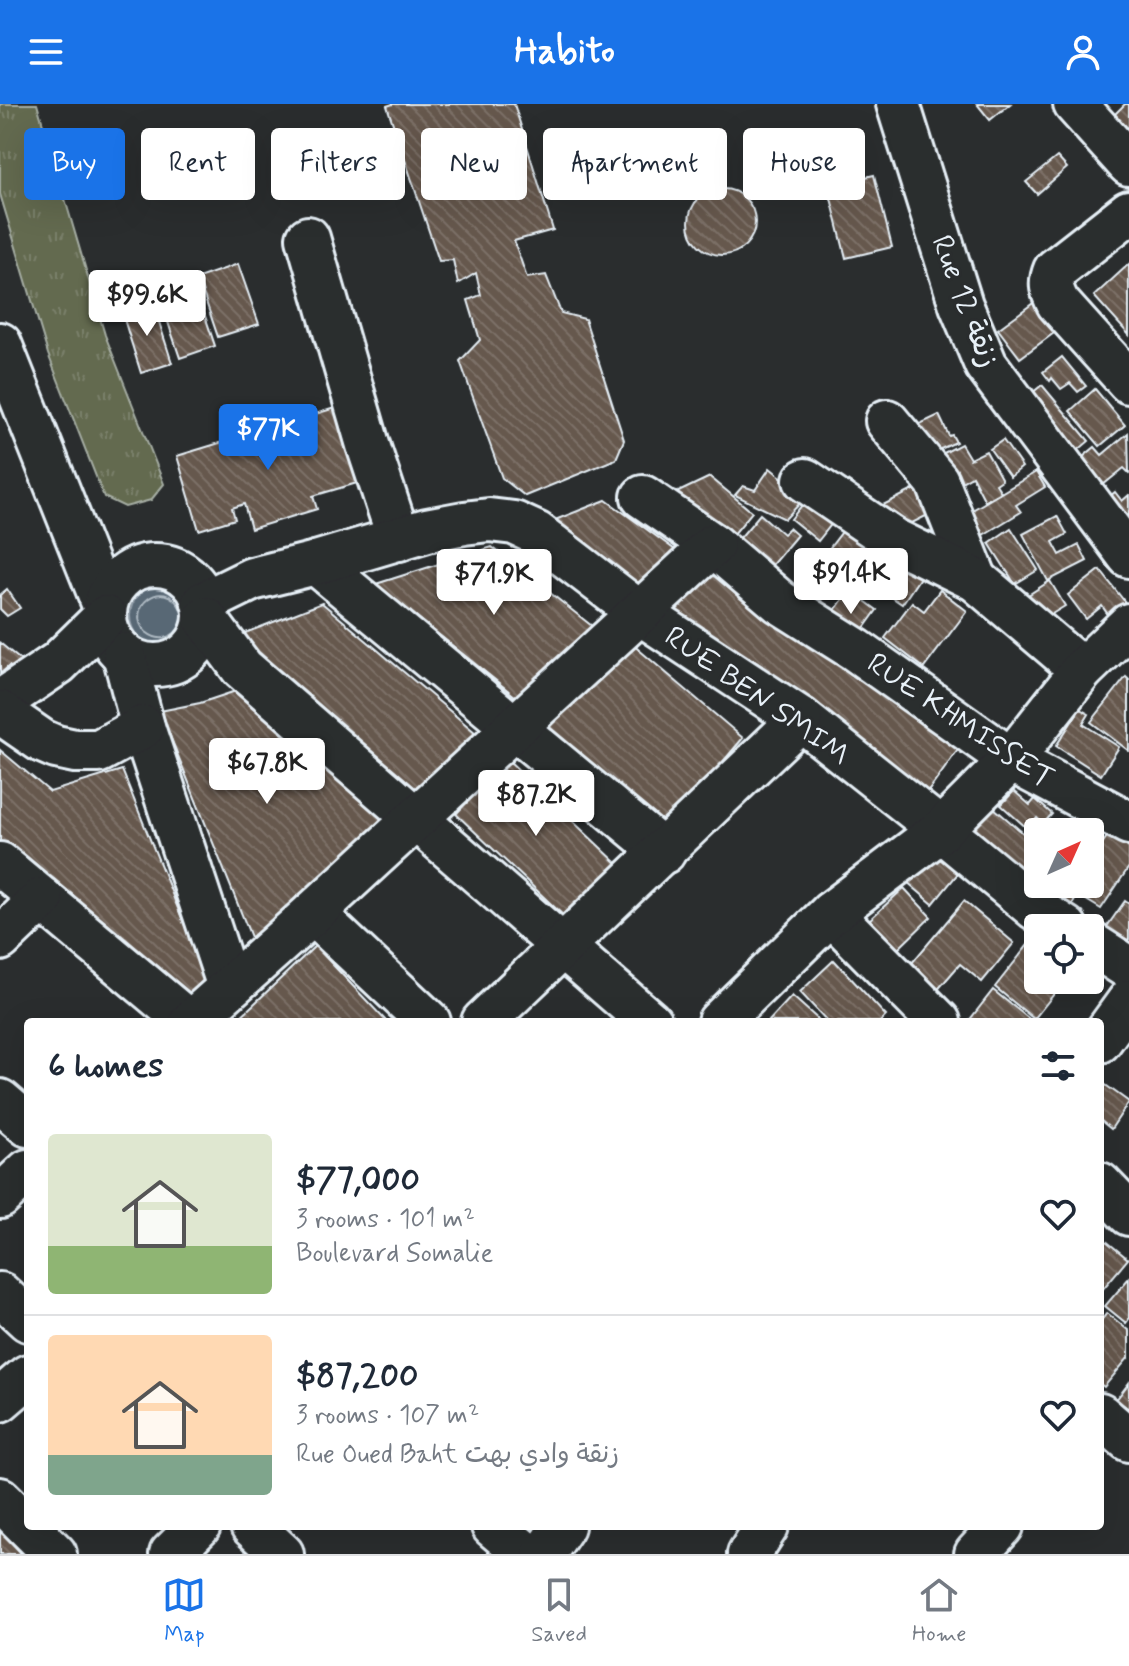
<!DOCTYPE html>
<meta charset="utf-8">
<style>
body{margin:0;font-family:Mynerve,"Playpen Sans Arabic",sans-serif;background:#f2f2f3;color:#1f2937;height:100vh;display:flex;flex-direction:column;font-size:30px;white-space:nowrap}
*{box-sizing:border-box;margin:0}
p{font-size:26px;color:#747a83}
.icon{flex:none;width:44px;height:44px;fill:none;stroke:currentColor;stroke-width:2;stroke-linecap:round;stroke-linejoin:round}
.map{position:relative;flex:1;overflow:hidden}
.side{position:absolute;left:24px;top:914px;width:1080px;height:512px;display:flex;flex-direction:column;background:#fff;border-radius:8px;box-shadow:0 8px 32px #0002}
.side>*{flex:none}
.banner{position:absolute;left:24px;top:24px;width:1082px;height:72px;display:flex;gap:16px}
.needle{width:52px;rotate:45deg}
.tools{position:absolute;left:1024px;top:714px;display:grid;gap:16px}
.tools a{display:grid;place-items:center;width:80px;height:80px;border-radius:8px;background:#fff;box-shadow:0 8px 32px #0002;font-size:40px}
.price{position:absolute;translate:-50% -68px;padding:0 18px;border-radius:8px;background:#fff;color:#222;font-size:26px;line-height:52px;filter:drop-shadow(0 2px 4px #0008)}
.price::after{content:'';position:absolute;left:50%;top:48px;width:24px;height:18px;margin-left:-12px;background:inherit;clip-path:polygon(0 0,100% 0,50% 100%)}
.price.current{background:#1a73e8;color:#fff}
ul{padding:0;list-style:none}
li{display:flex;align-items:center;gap:24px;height:200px;padding:0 24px}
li+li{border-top:2px solid #e0e1e3}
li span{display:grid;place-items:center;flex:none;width:224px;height:160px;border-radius:8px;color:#555}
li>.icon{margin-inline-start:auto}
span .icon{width:96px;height:96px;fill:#fffc;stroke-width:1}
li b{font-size:34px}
h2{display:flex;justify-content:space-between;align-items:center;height:96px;padding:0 24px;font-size:34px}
.pill{padding:0 28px;border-radius:8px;background:#fff;box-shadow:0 8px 32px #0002;font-size:28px;line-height:72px}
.pill.current{background:#1a73e8;color:#fff}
header{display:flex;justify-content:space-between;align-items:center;height:104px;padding:0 24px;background:#1a73e8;color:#fff;font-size:36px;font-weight:800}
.tabs{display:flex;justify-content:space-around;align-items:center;height:112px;border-top:2px solid #e0e1e3;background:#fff;font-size:22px;color:#747a83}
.tabs a{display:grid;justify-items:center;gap:4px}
.tabs .current{color:#1a73e8}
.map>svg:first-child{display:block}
.park{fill:url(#park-tufts);stroke:#a6aea4;stroke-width:2}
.water{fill:#586774;stroke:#929ea9;stroke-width:2}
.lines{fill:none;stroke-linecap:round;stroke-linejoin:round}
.shore{stroke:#aebac3;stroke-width:2}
.building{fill:url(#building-back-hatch);stroke:#e8f1f8;stroke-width:2}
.minor-casing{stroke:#e8f1f8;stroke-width:48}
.minor{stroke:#2a2d2e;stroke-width:42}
.labels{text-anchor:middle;stroke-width:6;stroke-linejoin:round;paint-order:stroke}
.street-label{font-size:30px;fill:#e8f1f8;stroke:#2a2d2e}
</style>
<header><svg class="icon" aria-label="menu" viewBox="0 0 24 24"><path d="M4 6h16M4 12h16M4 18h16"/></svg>Habito<svg class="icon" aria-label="person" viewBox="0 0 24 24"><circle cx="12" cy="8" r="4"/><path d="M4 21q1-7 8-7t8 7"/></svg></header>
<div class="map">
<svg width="1129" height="1450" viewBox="0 0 1129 1450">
<defs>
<pattern id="park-tufts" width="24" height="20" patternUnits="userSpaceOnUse" patternTransform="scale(2)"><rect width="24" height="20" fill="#646a50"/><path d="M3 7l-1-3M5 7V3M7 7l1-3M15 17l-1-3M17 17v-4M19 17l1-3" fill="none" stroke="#7a806a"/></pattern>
<pattern id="building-back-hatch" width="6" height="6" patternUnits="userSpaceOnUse" patternTransform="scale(2)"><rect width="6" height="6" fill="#66584d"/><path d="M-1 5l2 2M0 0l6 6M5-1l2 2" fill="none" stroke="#7c7067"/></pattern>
</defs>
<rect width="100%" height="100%" fill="#2a2d2e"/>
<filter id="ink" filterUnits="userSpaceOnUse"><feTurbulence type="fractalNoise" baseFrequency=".0125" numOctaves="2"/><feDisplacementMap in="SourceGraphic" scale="16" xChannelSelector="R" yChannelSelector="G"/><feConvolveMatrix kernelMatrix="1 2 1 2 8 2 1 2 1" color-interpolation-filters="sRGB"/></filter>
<g filter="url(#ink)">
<path class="park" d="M0 0H37L105 231 164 380 151 396 125 403 104 393 48 250 0 90Z"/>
<circle class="water" cx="160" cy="512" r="30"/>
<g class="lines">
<path class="shore" d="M181 505C163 470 123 505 146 528 151 532 157 535 164 534 174 532 179 526 182 517"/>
</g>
<g class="building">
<path d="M393 0H514L553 126 514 137 527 174 546 171 561 209 585 215 624 336 616 355 525 392 502 374 460 257 480 236 468 196 481 191 476 169 458 180 453 156 439 157 387 2Z"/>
<path d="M977 0H1010L990 16Z"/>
<path d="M1125 0H1129V44L1105 20Z"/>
<path d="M1057 53 1067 64 1037 90 1026 78Z"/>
<path d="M874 71 892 143 846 154 828 82Z"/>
<circle cx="722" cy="118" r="33"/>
<path d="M238 160 259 220 218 233 198 174Z"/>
<path d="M1129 160V231L1094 192Z"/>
<path d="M194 179 215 242 180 254 159 191Z"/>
<path d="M1036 197 1058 226 1020 254 998 225Z"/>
<path d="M153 199 172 259 141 269 122 209Z"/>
<path d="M1062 253 1086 282 1078 288 1070 279 1061 285 1052 274 1050 277 1043 268Z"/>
<path d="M1042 281 1089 337 1075 349 1021 298Z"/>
<path d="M1095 285 1125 321 1100 342 1070 307Z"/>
<path d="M335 304 357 379 313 392 317 405 251 425 244 400 232 404 235 415 199 426 177 352Z"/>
<path d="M939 311 949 332 952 331 956 338 921 354 907 326Z"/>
<path d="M1128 329 1129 369 1124 364 1098 385 1077 358 1095 343 1102 351Z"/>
<path d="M1003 336 1022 363 1010 373 990 345Z"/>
<path d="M961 340 970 355 986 347 1002 376 996 380 1001 388 985 397 972 372 953 383 936 353Z"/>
<path d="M770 364 806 393 785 415 735 391 743 382 755 386Z"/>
<path d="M1036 368 1045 383 1016 401 1021 408 983 431 969 408Z"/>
<path d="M710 373 752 408 729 436 672 391Z"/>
<path d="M927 379 940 405 894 428 881 402Z"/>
<path d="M814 386 841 408 818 437 791 415Z"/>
<path d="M1115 388 1122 397 1129 391V431L1098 402Z"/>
<path d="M606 396 678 448 631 491 537 423Z"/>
<path d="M760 410 783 430 789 424 797 431 766 468 734 441Z"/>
<path d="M1057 412 1067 430 1053 438 1060 451 1079 441 1087 457 1048 477 1023 430Z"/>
<path d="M848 420 876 441 853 471 825 450Z"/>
<path d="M1011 424 1038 466 1015 480 989 439Z"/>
<path d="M881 441 923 469 902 500 860 472Z"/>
<path d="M492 443 597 526 521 597 376 480Z"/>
<path d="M706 451 965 636 922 696 663 511Z"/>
<path d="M1100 466 1128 502 1111 515 1102 502 1086 515 1068 491Z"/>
<path d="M1050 477 1065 502 1037 519 1022 495Z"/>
<path d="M7 485 20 504 7 512 0 505V491Z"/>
<path d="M850 486 877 506 856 535 824 521Z"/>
<path d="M940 486 967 507 924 564 885 534 912 498 924 507Z"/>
<path d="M322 499 476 629 415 690 235 533Z"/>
<path d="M625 534 743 634 665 726 547 626Z"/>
<path d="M0 539 30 564 22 570 9 562 0 570Z"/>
<path d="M1126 573 1129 576V647L1091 618Z"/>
<path d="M239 586 390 720 253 838 160 607 200 599Z"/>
<path d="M1080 605 1089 610 1083 620 1119 643 1101 671 1056 642Z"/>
<path d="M0 646 50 688 122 666 208 879 189 895 0 741Z"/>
<path d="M507 655 617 759 566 814 456 710Z"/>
<path d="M1014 687 1030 701 1035 695 1052 710 1043 720 1037 714 1028 725 1001 701Z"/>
<path d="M993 703 1038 742 1013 772 964 736Z"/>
<path d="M1108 731 1129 744V763L1101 805 1078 791 1064 814 1057 809 1076 780H1090V758Z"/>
<path d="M934 746 960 767 933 800 907 778Z"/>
<path d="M1038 752V780H1071L1052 807 1043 800 1052 788 1044 783 1035 794 1017 781Z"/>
<path d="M904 784 931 813 896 847 868 817Z"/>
<path d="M964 797 1014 839 982 878 960 860 934 890 906 866Z"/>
<path d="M1125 797 1129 800V850L1101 831Z"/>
<path d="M1028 841 1038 849V876H1065L1034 915 995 883Z"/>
<path d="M315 842 387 918H235Z"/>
<path d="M834 856 886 912 880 918H828L800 888Z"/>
<path d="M993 886 1033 918H968Z"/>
<path d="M792 892 821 918H768Z"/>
<path d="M1100 977 1129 998 1111 1025 1100 1016Z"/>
<path d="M1100 1132 1128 1155 1101 1187 1100 1145 1103 1141 1100 1138Z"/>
<path d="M1129 1174V1215L1126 1219 1105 1202Z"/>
<path d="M1107 1209 1129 1227V1253L1104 1283 1100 1280V1218Z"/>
<path d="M1129 1279V1305L1116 1296Z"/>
<path d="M0 1426 22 1450H0Z"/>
</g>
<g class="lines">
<defs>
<g id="minor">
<path d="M898 0 961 201 986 261 1129 452"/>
<path d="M1075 0 1129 60"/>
<path d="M1129 108 1055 166C1049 180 1052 187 1058 199L1129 278"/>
<path d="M308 134 368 341 399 435"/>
<path d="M0 240 105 504"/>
<path d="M887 317 937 377 976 476"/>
<path d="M805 376 892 435 976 476 1082 566"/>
<path d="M643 393 713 441 780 498 856 546 1011 656 1129 719"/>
<path d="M316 459 664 748"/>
<circle cx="155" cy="511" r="50"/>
<path d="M203 499 252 475 316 459 427 426 464 419 489 416 514 419 536 429 640 509 801 615 941 726 1035 804 1066 824"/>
<path d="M205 514 242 564 650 918"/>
<path d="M124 550 143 623 229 883"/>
<path d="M0 598 58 559 105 513"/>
<path d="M0 608 42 637 56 643 75 647H99L143 623"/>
<path d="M0 760 189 918"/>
<path d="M313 809 429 918"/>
<path d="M831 809 939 918"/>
<path d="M0 835 42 795"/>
<path d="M1090 839 1129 864"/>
<path d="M191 918 313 809 713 441"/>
<path d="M483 918 801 615"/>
<path d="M719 918 831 809 941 726 1011 656 1082 566 1129 521"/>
<path d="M1100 937 1129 897"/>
<path d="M0 997 28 1021"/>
<path d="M1100 1080 1129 1110"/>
<path d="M0 1093 28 1067"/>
<path d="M0 1190 28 1216"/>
<path d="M0 1296 28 1272"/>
<path d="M1100 1311 1129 1336"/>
<path d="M0 1395 55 1450"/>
<path d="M252 1422 282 1450"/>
<path d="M493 1422 526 1450"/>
<path d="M171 1450 199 1422"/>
<path d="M544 1450 563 1422"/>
<path d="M749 1450 767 1422"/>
<path d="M976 1450 1002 1422"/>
</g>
</defs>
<use href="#minor" class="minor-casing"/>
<use href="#minor" class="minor"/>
</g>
</g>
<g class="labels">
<g class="street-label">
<text transform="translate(966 197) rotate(69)" y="10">Rue 12 زنقة</text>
<text transform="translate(758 591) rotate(35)" y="10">RUE BEN SMIM</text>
<text transform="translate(961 616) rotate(34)" y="10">RUE KHMISSET</text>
</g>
</g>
</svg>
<div class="tools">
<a><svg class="needle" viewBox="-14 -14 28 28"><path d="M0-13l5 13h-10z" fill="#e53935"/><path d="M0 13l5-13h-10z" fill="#747a83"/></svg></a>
<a><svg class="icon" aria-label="locate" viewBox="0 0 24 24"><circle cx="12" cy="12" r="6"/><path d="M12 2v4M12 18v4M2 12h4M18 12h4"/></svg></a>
</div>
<b class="price" style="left:147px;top:234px">$99.6K</b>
<b class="price current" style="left:268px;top:368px">$77K</b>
<b class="price" style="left:851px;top:512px">$91.4K</b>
<b class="price" style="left:494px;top:513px">$71.9K</b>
<b class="price" style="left:267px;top:702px">$67.8K</b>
<b class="price" style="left:536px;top:734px">$87.2K</b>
<div class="banner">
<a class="pill current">Buy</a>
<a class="pill">Rent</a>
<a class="pill">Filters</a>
<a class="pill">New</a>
<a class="pill">Apartment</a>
<a class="pill">House</a>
</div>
<section class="side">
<h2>6 homes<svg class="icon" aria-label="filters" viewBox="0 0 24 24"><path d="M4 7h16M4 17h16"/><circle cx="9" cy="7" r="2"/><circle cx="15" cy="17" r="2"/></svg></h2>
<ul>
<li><span style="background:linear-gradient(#dfe7d0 70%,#8fb573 0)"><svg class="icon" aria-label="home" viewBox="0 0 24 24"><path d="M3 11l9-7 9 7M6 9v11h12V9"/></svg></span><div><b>$77,000</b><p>3 rooms · 101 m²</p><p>Boulevard Somalie</p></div><svg class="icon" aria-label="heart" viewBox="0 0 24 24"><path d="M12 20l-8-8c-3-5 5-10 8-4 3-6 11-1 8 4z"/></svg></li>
<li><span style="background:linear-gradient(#ffd9b3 75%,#7fa58c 0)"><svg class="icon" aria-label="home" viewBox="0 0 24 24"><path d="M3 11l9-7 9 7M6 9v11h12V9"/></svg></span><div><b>$87,200</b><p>3 rooms · 107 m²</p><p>Rue Oued Baht زنقة وادي بهت</p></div><svg class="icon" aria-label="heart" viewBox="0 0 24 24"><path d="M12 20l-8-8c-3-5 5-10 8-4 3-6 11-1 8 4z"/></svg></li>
</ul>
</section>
</div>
<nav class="tabs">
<a class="current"><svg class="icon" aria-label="map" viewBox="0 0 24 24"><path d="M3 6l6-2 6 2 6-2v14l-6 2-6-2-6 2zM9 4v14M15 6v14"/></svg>Map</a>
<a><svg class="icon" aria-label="saved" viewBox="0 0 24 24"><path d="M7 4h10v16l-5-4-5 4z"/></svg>Saved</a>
<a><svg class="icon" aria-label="home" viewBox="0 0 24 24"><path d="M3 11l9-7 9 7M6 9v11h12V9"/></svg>Home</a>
</nav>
